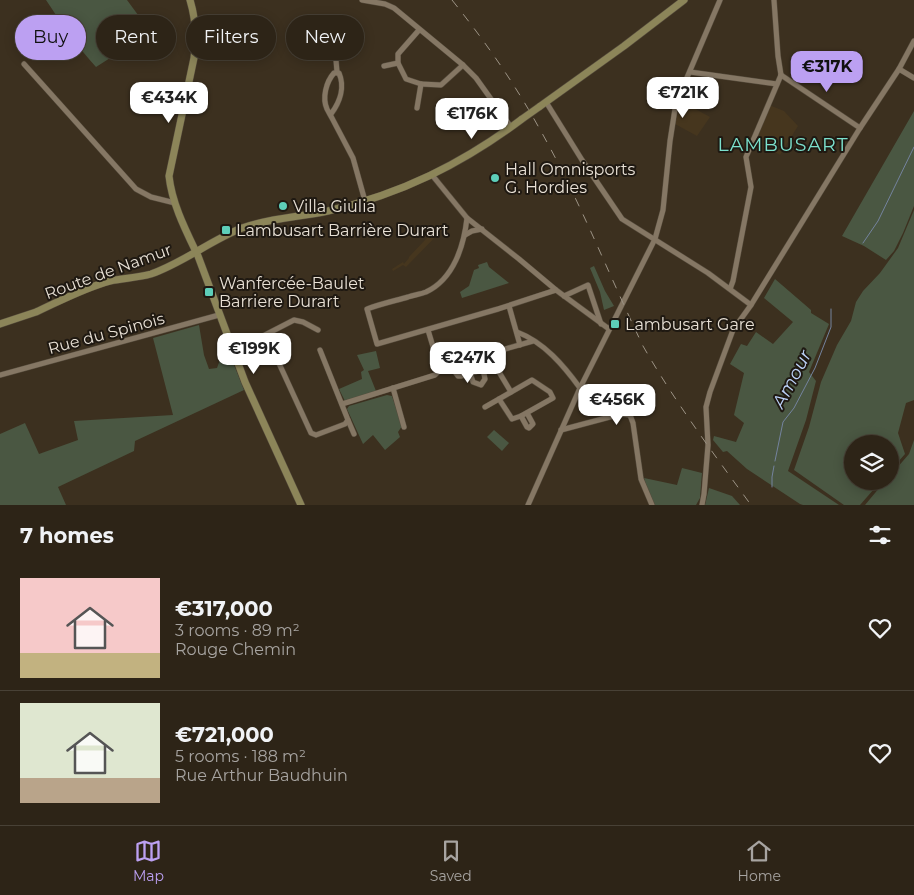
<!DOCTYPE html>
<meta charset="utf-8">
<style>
body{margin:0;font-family:Montserrat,sans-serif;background:#352c20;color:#f1f3f6;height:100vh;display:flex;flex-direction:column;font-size:19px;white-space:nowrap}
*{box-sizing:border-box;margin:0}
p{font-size:16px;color:#a7a4a1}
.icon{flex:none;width:28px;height:28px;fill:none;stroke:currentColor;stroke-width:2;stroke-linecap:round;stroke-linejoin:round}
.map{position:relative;height:505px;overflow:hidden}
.drawer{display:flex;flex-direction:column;background:#2d2417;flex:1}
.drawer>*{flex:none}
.hud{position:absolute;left:15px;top:15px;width:500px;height:45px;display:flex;gap:10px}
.controls{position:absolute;left:844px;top:435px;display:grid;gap:10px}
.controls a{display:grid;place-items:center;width:55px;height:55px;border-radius:50%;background:#2d2417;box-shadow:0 2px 12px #0003,0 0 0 1px #484136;font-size:25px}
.price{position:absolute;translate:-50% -42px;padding:0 11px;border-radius:10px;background:#fff;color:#222;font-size:16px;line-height:32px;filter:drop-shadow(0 1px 2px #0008)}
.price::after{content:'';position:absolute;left:50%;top:30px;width:15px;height:11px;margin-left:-8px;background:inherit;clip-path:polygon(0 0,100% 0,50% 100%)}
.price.active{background:#bca0f2;color:#111}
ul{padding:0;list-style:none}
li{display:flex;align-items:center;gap:15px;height:125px;padding:0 20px}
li+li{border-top:1px solid #484136}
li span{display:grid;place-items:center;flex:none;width:140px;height:100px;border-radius:0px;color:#555}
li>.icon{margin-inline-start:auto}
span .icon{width:60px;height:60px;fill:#fffc;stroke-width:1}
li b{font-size:21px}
h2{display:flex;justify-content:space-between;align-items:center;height:60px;padding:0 20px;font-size:21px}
.tag{padding:0 18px;border-radius:22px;background:#2d2417;box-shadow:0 2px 12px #0003,0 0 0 1px #484136;font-size:18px;line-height:45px}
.tag.active{background:#bca0f2;color:#111}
.tab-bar{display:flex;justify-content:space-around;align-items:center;height:70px;border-top:1px solid #484136;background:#2d2417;font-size:14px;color:#a7a4a1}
.tab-bar a{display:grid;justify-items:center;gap:2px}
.tab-bar .active{color:#bca0f2}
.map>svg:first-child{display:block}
.built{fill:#46361e}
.green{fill:#4a5742}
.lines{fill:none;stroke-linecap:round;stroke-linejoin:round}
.stream{stroke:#74839e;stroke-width:1}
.street-casing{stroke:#564c3d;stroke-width:6}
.secondary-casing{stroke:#564c3d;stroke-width:8}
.street{stroke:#857764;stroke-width:5}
.secondary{stroke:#8c8559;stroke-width:7}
.rail{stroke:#9c9385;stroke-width:1;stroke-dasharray:9 9;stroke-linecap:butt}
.secondary-bridge-casing{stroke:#564c3d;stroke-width:8;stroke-linecap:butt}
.secondary-bridge{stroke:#8c8559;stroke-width:7}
.poi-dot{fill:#5dceb9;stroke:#1f1912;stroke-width:2}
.labels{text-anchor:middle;stroke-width:4;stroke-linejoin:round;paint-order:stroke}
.poi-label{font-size:16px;fill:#e8e0d5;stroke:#1f1912;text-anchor:start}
.street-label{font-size:16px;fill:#e8e0d5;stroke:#1f1912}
.water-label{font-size:18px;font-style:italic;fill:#bdd3fa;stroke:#1f1912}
.quarter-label{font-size:19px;letter-spacing:1px;fill:#7ce1cd;stroke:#1f1912}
</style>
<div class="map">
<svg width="914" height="505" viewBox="0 0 914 505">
<rect width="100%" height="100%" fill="#3c301f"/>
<g class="built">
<path d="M681 101 710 117 697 136 675 124Z"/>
<path d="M769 105 784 111 798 126 780 155 766 147 762 151 758 148 759 145 755 143Z"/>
<path d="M441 223 444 228 406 267 403 265 393 271 392 269 403 262 404 264 409 258V257Z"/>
<path d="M491 355 495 364 460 375 453 366Z"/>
</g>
<g class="green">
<path d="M46 0H127L141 19 151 14 156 17 162 25 96 67C77 46 61 23 46 0Z"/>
<path d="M914 111V206L903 233 894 251 886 260 864 246 842 236Z"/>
<path d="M914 210V400L906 403 898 433 905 454 890 471V444H852V481H881L860 505H844L794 470 809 427 821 382 837 345 851 321 856 302 863 291 880 273 898 248Z"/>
<path d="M487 262 489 267 509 283 462 298 460 292 469 286 474 270 479 268 478 265Z"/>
<path d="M594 266 605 291 614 306 604 310 600 292 590 268Z"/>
<path d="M775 279 811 310V313L829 324 809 372 816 381 806 420 788 471 839 505H803L800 504 747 469 727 451 723 452 713 440 714 436 736 442 744 423 734 415 744 373 730 364 741 344 747 346 756 332 773 344 793 322 764 298Z"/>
<path d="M199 325 204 355 209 369 217 368 221 357 220 350 227 347 244 390 135 441 134 451 58 487 66 505H0V434L25 423 39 454 78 440 74 421 173 415 153 338Z"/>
<path d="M376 351 380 368 368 371 376 391 345 401 339 389 362 379 361 372 364 370 357 355Z"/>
<path d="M387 395 392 396 402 426 398 432 400 437 385 450 373 435 363 444 347 409 349 406Z"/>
<path d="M494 430 509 443 502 451 487 437Z"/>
<path d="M914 440V505H865L885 481H890V476L909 454Z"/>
<path d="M682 468 702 473 700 498 696 505H654L650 497 644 478 677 485Z"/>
<path d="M709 488 732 496 740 505H705Z"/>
</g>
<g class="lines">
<g class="stream">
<path d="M863 243 878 221 914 147"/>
<path d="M775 461 783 422 794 408 815 368 831 327V309"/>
<path d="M772 487V477L774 466"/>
</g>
<defs>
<g id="street">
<path d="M362 0 385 4 394 8 463 65 476 78 511 127"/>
<path d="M774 0 778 56 781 75"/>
<path d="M419 30 398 54V63L406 79 421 84 441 85 463 65"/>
<path d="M336 60 337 72"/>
<path d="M24 64 136 189 151 197 175 203"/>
<path d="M384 66 398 63"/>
<path d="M899 69 914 78"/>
<path d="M690 72 777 84"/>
<path d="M781 75 860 128"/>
<path d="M546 102 582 160 622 219 708 273 751 305"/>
<path d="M417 108 421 84"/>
<path d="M331 114C340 102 345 87 339 73H334C326 82 322 98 327 109 329 113 331 116 333 120L353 158 365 201"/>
<path d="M475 115 494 103"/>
<path d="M432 175 467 218 519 259 556 290 609 329"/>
<path d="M467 218C464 245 454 279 426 292 421 294 414 295 408 297 394 301 380 304 367 309L377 344 498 309 556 290"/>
<path d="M465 235 472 231 482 229"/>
<path d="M730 289 733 281 751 187 746 157 781 75"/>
<path d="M564 296 588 285 601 324"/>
<path d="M509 306 520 345"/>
<path d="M428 330 434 350 450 365 458 376H461L496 366"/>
<path d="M517 332C544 342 564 366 580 388"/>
<path d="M266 335 311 433 316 435 345 424 348 420 320 350"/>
<path d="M234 351 294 320 303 322 318 330"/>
<path d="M493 353 499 372 511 392"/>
<path d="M450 365 533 341"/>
<path d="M470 373 473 382 481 385 485 379 483 369"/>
<path d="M0 375 219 315"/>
<path d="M532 380 550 392 553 398 521 416 512 419 499 399Z"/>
<path d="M393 388 404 427"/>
<path d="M342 404 435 375 438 372"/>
<path d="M485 407 499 399"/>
<path d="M630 415 633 423 641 479 652 505"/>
<path d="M521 416 527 427 529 428 533 424 527 413"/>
<path d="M348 420 354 434"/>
<path d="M561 430 621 414 630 415 640 404 648 391"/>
<path d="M528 505 580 388 655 239 663 210 670 141 675 109 683 87 720 0"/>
<path d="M702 505 704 494 708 445 706 407 710 392 733 330 751 305 860 128 899 69 914 41"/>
</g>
<g id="secondary">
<path d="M190 0C196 20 197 38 194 58L169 176C172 204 186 231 198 256L245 382 301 505"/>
<path d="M539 107 624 46 684 0"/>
<path d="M0 324C12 320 24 316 36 312 60 301 84 288 110 281 123 278 137 278 151 274 183 263 211 240 242 228 269 218 300 217 328 211 401 194 462 164 522 119"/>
</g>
</defs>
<use href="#street" class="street-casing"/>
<use href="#secondary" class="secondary-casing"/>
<use href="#street" class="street"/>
<use href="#secondary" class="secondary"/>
<path class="rail" d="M452 0C484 40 513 81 538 126 578 196 608 273 643 346 675 402 713 453 751 505"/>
<defs>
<path id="secondary-bridge" d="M522 119 539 107"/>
</defs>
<use href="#secondary-bridge" class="secondary-bridge-casing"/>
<use href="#secondary-bridge" class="secondary-bridge"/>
</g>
<g class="poi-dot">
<circle cx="495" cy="178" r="5"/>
<circle cx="283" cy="206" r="5"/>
<rect x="221" y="225" width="10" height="10" rx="2.5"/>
<rect x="204" y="287" width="10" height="10" rx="2.5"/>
<rect x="610" y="319" width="10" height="10" rx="2.5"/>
</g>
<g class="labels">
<g class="poi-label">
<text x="505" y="175">Hall Omnisports<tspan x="505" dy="18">G. Hordies</tspan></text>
<text x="293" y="212">Villa Giulia</text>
<text x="236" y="236">Lambusart Barrière Durart</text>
<text x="219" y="289">Wanfercée-Baulet<tspan x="219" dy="18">Barriere Durart</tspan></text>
<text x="625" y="330">Lambusart Gare</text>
</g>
<g class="street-label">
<text transform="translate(108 271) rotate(-20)" y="6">Route de Namur</text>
<text transform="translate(106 333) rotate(-15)" y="6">Rue du Spinois</text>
</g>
<g class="water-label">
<text transform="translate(792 379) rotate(-62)" y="6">Amour</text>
</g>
<g class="quarter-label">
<text x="783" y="151">LAMBUSART</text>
</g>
</g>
</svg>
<div class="controls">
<a><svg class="icon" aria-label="layers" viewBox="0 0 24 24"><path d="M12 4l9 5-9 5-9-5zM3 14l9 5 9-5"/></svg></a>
</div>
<b class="price active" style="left:827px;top:93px">€317K</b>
<b class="price" style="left:683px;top:119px">€721K</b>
<b class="price" style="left:169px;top:124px">€434K</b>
<b class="price" style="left:472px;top:140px">€176K</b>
<b class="price" style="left:254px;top:375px">€199K</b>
<b class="price" style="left:468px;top:384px">€247K</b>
<b class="price" style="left:617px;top:426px">€456K</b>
<div class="hud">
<a class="tag active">Buy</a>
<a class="tag">Rent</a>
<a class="tag">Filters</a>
<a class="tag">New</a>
</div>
</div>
<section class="drawer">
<h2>7 homes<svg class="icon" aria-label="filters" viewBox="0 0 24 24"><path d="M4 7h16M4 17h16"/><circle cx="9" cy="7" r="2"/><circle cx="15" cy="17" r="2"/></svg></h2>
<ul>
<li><span style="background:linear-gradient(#f6c9c9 75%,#c2b280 0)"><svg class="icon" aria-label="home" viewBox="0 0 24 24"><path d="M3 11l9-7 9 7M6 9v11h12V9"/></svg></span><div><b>€317,000</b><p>3 rooms · 89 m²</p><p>Rouge Chemin</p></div><svg class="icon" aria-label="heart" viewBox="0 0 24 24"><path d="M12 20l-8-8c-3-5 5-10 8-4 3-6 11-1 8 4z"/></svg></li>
<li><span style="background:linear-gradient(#dfe7d0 75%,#b9a48a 0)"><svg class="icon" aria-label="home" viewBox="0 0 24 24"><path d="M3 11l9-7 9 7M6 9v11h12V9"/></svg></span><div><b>€721,000</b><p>5 rooms · 188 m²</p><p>Rue Arthur Baudhuin</p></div><svg class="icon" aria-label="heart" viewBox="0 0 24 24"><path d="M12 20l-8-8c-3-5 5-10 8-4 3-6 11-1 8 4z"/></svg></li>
</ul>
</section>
<nav class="tab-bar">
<a class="active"><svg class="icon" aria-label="map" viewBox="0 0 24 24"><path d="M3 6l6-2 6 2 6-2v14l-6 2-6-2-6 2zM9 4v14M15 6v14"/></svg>Map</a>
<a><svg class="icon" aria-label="saved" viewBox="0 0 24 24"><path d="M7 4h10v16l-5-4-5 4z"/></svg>Saved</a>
<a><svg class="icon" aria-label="home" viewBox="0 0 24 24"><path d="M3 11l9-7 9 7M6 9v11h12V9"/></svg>Home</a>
</nav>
